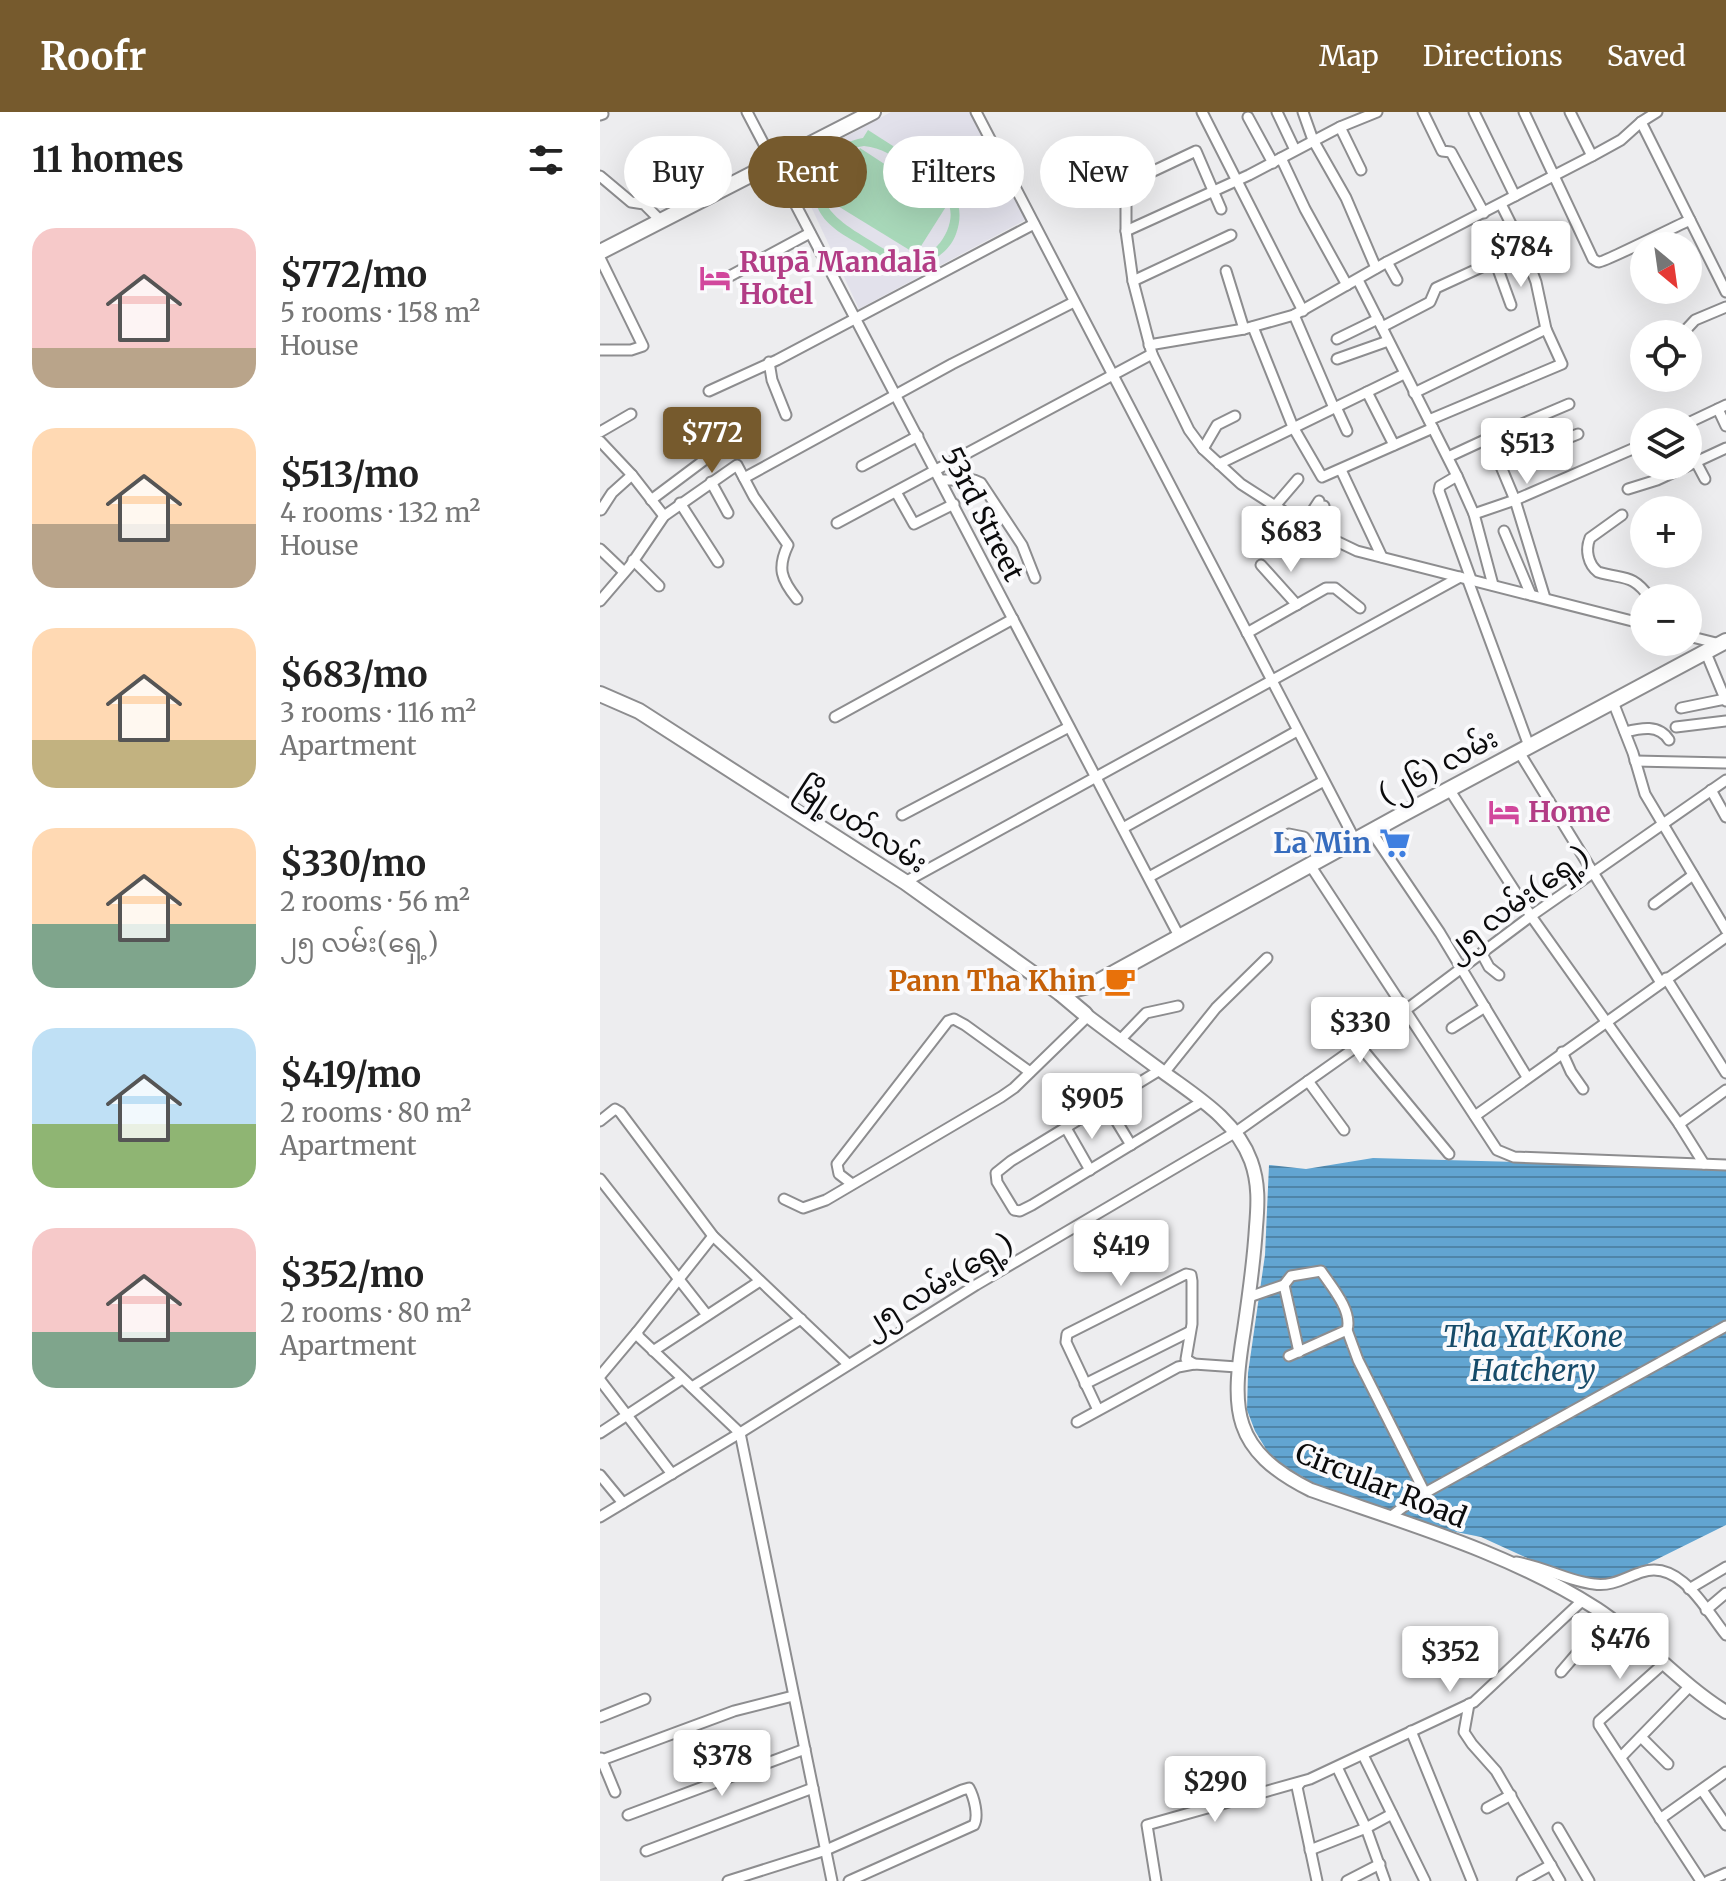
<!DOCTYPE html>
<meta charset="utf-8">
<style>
body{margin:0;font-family:Merriweather,"Noto Sans Myanmar",serif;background:#f6f6f6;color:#222;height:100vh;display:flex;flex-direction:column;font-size:30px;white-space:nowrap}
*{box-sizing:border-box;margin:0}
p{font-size:26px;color:#767676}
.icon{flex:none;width:44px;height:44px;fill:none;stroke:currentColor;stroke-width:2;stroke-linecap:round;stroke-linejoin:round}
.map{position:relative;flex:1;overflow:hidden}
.panel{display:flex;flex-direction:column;background:#fff;width:600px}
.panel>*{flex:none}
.top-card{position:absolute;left:24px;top:24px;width:760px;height:72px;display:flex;gap:16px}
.needle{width:52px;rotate:151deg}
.fabs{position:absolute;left:1030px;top:120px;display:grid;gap:16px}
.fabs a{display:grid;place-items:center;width:72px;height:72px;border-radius:50%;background:#fff;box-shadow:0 8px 32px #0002;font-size:40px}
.price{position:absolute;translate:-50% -68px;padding:0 18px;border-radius:8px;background:#fff;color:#222;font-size:26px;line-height:52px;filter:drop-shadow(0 2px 4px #0008)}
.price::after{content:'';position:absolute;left:50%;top:48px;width:24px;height:18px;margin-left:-12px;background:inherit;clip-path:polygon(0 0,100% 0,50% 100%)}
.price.current{background:#765a2d;color:#fff}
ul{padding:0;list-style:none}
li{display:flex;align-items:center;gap:24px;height:200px;padding:0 32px}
li span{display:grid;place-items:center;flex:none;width:224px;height:160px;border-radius:24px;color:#555}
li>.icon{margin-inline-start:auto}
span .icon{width:96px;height:96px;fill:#fffc;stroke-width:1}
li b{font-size:34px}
h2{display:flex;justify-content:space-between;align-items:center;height:96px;padding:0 32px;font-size:34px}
.chip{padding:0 28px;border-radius:36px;background:#fff;box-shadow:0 8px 32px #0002;font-size:28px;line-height:72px}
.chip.current{background:#765a2d;color:#fff}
header{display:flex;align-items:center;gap:48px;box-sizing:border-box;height:112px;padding:0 40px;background:#765a2d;color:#fff}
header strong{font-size:38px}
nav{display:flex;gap:44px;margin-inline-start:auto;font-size:28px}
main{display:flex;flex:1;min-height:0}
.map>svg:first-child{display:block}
.built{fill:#e2e1eb}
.garden{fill:#a8d8b9;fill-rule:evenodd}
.water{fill:url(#water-rules)}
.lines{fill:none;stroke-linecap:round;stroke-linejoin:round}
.minor-casing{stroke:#8d8d8f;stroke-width:13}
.tertiary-casing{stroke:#8d8d8f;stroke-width:16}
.secondary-casing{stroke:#8d8d8f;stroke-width:18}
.primary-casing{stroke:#8d8d8f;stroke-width:18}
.minor{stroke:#fff;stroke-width:9}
.tertiary{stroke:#fff;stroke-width:12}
.secondary{stroke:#fff;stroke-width:14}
.primary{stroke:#fff;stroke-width:14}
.labels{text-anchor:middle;stroke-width:8;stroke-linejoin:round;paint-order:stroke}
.hotel-label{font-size:28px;font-weight:bold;fill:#b23c85;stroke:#fafafc;text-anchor:start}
.street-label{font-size:28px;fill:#0b0b0c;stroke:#fafafc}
.shop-label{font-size:28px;font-weight:bold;fill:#366cbe;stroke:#fafafc;text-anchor:end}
.food-label{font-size:28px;font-weight:bold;fill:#c56008;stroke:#fafafc;text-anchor:end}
.water-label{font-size:30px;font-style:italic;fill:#164b69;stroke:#fafafc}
</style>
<header>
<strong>Roofr</strong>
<nav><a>Map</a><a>Directions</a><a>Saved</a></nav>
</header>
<main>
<section class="panel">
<h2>11 homes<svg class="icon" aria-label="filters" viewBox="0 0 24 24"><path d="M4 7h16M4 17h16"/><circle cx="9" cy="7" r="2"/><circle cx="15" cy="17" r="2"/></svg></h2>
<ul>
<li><span style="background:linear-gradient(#f6c9c9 75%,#b9a48a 0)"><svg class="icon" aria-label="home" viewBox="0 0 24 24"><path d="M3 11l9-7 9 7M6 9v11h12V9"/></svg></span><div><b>$772/mo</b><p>5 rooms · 158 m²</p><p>House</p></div></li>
<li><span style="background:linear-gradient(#ffd9b3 60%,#b9a48a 0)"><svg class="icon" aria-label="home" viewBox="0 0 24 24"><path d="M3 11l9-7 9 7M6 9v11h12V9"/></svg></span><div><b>$513/mo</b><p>4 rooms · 132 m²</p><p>House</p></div></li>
<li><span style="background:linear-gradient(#ffd9b3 70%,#c2b280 0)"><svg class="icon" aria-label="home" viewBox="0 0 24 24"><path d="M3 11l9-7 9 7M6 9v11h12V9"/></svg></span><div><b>$683/mo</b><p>3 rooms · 116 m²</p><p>Apartment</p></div></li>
<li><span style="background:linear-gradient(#ffd9b3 60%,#7fa58c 0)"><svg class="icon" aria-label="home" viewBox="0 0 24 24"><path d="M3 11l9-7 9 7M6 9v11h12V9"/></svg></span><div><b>$330/mo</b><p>2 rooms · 56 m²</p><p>၂၅ လမ်း(ရှေ့)</p></div></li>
<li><span style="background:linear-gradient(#bfe0f5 60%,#8fb573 0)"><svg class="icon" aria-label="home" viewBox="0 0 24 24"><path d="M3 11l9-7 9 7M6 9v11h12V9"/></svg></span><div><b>$419/mo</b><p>2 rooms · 80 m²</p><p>Apartment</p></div></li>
<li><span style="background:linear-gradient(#f6c9c9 65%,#7fa58c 0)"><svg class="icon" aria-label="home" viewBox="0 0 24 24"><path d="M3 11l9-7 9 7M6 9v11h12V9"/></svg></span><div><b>$352/mo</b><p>2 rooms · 80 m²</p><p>Apartment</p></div></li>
</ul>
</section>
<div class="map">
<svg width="1126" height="1769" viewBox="0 0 1126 1769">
<defs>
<pattern id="water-rules" width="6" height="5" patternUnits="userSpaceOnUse" patternTransform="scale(2)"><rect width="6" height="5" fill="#62a5d1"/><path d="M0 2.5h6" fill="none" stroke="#4f85a8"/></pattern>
</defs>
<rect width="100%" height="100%" fill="#ededef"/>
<path class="built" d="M291 0H371L427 107 259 197 192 54Z"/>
<g class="garden">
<path d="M268 18 343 66C358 83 364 100 356 122 347 147 316 160 291 151 279 146 269 138 259 132 245 124 229 115 221 102 199 66 227 32 263 26ZM264 34C282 36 293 44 308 54 332 69 361 86 347 119 342 130 334 140 322 143 300 150 283 136 266 126 240 110 208 90 229 55 237 41 249 36 264 34Z"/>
<path d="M260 36 347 93 316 142 228 88Z"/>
</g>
<path class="water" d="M773 1046 1126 1056V1413L1009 1471 947 1455 881 1425 816 1412 722 1376 672 1347 655 1319 647 1298 648 1261 665 1143 669 1053 706 1057Z"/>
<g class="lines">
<defs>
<g id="minor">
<path d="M147 0 579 824"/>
<path d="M376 0 755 728"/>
<path d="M602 0 703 199"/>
<path d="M677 0 695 38"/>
<path d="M703 0 713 28 746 86 776 156"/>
<path d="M823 0 842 39 851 40 884 101"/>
<path d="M874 0 915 84"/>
<path d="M924 0 993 147C995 148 997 150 999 150 1005 150 1076 114 1090 108"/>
<path d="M970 0 992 44"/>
<path d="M0 3 3 2"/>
<path d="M648 5 673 51"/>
<path d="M1041 10 1126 180"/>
<path d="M740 15 761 58"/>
<path d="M681 46 705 97 747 173"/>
<path d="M0 64 31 90 44 92 61 109"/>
<path d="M621 97 596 39 526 72V119L533 169 552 242 589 318 603 337 641 372 711 417 757 439 1044 512"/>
<path d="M526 119 649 63 740 15 777 0"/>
<path d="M0 146 43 234 31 238H0"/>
<path d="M895 149 911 193"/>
<path d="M787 150 797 168"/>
<path d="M626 159 644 217"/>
<path d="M130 164 210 121"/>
<path d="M758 168 857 364 874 402 893 473"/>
<path d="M533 169 631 123"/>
<path d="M694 203 734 296"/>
<path d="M653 215 693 315 722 365 833 316"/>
<path d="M782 215 830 190 836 176 923 136"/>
<path d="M1082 222 1095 208 1126 195"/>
<path d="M737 227 778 207"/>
<path d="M549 233 644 217 694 203 787 150 992 44 1021 28 1041 10 1057 0"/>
<path d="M737 247 788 229"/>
<path d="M169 250 172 268 186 303"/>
<path d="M109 279 177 248 434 112"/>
<path d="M767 280 794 333"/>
<path d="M814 281 946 217"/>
<path d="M736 295 747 319"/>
<path d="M1118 297 1126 314"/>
<path d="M829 308 962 252 946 217 936 170 923 136 901 92"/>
<path d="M1088 311 1126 293"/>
<path d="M0 320 31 302"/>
<path d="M0 329 32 363 64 404"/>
<path d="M603 337 617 313 635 304"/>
<path d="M848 345 889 326"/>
<path d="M1096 350 1105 367"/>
<path d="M619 352 804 262"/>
<path d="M900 353 978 322"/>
<path d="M262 354 318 324"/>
<path d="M741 358 782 445"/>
<path d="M857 364 840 374 839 379 871 467"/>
<path d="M144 366 352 252 474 190"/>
<path d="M341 368H374L381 371 422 433 435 466"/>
<path d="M111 370 128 401"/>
<path d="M1028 377 1057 368 1126 336"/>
<path d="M296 380 314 412 354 392"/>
<path d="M51 388 103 349V336L90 315"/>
<path d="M80 391 118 450"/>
<path d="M674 395 698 367"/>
<path d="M1 398 12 381 32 363"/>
<path d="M874 402 915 388 1044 332"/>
<path d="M1022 403 990 426C985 438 988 452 998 460 1024 468 1032 461 1050 486"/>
<path d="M237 411 552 242"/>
<path d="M704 412 719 389"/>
<path d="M711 417 724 394"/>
<path d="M904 419 931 483"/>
<path d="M0 437 23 459"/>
<path d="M33 448 59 474"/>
<path d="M661 453 697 493"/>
<path d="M867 466 929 634"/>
<path d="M945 486 915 388 889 326 969 292"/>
<path d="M0 489 30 454 64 404 137 353 154 385 188 433C177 456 181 467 197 487"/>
<path d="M647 521 726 476H735L760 496"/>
<path d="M1088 524 1120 532"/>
<path d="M1106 541 1126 589"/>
<path d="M1013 590 1033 641 1045 682 1126 818"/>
<path d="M1081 596 1125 587"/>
<path d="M235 605 413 507"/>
<path d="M1076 615 1126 609"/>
<path d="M1025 620C1041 616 1059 612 1069 628"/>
<path d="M919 640 1061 871"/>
<path d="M1035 649 1126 651"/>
<path d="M849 677 931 804 1079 1012 1104 1052"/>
<path d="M1111 678 1126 705"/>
<path d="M302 703 469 615"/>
<path d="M523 716 697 619"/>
<path d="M771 719 840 821 927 965"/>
<path d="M689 722 704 725 720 748"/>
<path d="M710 753 897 1038 914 1045 1126 1053"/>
<path d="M549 765 722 670"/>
<path d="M305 770 860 465"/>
<path d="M1054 792 1093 763"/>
<path d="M882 842 889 855 899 863"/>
<path d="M1066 866 1126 961"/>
<path d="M852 916 885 895"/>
<path d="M520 928 546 901 578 894"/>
<path d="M759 933 849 1042"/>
<path d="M962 940 971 960 983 977"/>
<path d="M560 958 411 1049 396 1061 397 1070 414 1098 420 1099 432 1093 603 989"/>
<path d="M564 961 616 896 667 846"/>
<path d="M708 969 744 1018"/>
<path d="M506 992 531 1033"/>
<path d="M875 1004 1126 825"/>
<path d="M0 1009 15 997 20 1000 113 1124 248 1252"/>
<path d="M1079 1012 1126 978"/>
<path d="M466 1016 490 1058"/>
<path d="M0 1067 107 1203"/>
<path d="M252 1072 239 1062 237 1052 348 909 354 907 365 913 430 960"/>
<path d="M184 1087 203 1096 226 1088 401 985 414 976 488 904"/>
<path d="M113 1124 37 1220 39 1225 140 1321 232 1769"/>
<path d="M684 1173 699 1240"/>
<path d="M649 1185 684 1173 691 1164 721 1159C731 1174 753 1199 747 1218L689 1244"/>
<path d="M747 1218 758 1248 825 1381"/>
<path d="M37 1220 0 1264V1268L72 1362"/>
<path d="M53 1239 160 1169"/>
<path d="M485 1272 589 1220"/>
<path d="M92 1275 201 1207"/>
<path d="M498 1298 466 1230 467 1222 586 1162 591 1163 592 1169V1212L586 1247 594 1252"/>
<path d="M477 1310 578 1255 594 1252 637 1255"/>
<path d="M0 1321 82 1267"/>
<path d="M0 1363 23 1391"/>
<path d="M0 1405 140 1321 376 1173 636 1020 759 933 931 804 1126 668"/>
<path d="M790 1405 814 1387 1126 1214"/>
<path d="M916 1450C943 1454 967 1469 994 1472 1012 1475 1026 1465 1042 1460 1080 1447 1106 1498 1126 1523"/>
<path d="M1089 1477 1126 1455"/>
<path d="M1106 1498 1126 1481"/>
<path d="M1063 1552 999 1609V1613L1101 1769"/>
<path d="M961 1560 1008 1505"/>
<path d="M869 1592 864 1620 872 1632 896 1659 960 1769"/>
<path d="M0 1605 45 1587"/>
<path d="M811 1619 872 1769"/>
<path d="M1042 1626 1068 1652"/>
<path d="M763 1643 825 1769"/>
<path d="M1021 1645 1090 1574"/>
<path d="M1 1646 15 1680"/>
<path d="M2 1648 134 1599 193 1584"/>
<path d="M737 1655 766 1716 785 1769"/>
<path d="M700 1671 697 1675 717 1769"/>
<path d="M1102 1678 1126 1713"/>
<path d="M887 1696 911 1683"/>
<path d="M28 1703 205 1637"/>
<path d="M1060 1707 1126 1660"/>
<path d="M958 1716 989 1769"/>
<path d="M710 1738 766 1716 792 1702"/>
<path d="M46 1739 213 1676"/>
<path d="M128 1769 226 1738 362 1678 369 1676C374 1685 379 1704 374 1713L249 1769"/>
<path d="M556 1769 547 1713 710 1667 874 1590 983 1488"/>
<path d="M747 1769 780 1752"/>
<path d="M922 1769 951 1753"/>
<path d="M1108 1769 1126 1761"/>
</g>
<path id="tertiary" d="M485 902C511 922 537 941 563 960 597 985 636 1008 651 1049 659 1071 658 1092 656 1115 654 1149 649 1184 644 1218 631 1298 631 1338 711 1378 808 1412 910 1441 997 1497 1043 1527 1079 1571 1126 1600"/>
<path id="secondary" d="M0 140 273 0"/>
<g id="primary">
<path d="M0 582 39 599 305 770 460 881 485 902"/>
<path d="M460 881 492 873 801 703 1126 529"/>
</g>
</defs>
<use href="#minor" class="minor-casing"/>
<use href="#tertiary" class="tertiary-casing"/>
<use href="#secondary" class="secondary-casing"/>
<use href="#primary" class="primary-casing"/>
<use href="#minor" class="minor"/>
<use href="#tertiary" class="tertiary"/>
<use href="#secondary" class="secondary"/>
<use href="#primary" class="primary"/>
</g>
<defs>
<symbol id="hotel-bare" viewBox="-9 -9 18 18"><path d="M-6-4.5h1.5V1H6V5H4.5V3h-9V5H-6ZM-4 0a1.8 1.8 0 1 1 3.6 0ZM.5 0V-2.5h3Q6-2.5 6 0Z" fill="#d1479c" stroke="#fafafc" stroke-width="2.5" paint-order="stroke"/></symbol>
<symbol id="supermarket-bare" viewBox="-9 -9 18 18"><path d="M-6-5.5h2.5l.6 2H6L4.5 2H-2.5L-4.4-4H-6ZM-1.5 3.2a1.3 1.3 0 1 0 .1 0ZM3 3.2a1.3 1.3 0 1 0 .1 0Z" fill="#3f7fe0" stroke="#fafafc" stroke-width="2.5" paint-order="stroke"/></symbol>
<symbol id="cafe-bare" viewBox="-9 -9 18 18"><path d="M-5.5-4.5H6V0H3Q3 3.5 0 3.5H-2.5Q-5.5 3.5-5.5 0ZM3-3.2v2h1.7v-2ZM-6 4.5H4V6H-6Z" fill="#e8710a" stroke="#fafafc" stroke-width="2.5" paint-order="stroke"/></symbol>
</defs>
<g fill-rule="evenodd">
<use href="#hotel-bare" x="93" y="144" width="44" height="44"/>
<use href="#hotel-bare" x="882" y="678" width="44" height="44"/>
<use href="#supermarket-bare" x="773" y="709" width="44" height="44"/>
<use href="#cafe-bare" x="498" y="847" width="44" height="44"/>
</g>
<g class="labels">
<g class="hotel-label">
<text x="139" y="160">Rupā Mandalā<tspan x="139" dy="32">Hotel</tspan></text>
<text x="928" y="710">Home</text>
</g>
<g class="street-label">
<text transform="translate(383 402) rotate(63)" y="10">53rd Street</text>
<text transform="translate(838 654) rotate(-28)" y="10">(၂၆) လမ်း</text>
<text transform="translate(262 713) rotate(33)" y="10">မြို့ပတ်လမ်း</text>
<text transform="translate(916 790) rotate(-36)" y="10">၂၅ လမ်း(ရှေ့)</text>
<text transform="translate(337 1172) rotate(-31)" y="10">၂၅ လမ်း(ရှေ့)</text>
<text transform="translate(781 1373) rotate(22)" y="10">Circular Road</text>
</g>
<g class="shop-label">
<text x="771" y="741">La Min</text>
</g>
<g class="food-label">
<text x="496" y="879">Pann Tha Khin</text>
</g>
<g class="water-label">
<text x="933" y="1235">Tha Yat Kone<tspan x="933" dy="34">Hatchery</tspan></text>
</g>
</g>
</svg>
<div class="fabs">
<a><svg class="needle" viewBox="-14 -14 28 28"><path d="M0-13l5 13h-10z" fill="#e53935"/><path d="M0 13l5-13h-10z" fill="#767676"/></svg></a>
<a><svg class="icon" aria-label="locate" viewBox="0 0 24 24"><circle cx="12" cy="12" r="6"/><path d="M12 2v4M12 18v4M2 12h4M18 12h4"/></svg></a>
<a><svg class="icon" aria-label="layers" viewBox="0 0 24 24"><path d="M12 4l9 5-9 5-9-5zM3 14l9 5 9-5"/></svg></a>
<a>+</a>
<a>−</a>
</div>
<b class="price" style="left:921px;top:177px">$784</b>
<b class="price current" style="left:112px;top:363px">$772</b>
<b class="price" style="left:927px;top:374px">$513</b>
<b class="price" style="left:691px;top:462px">$683</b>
<b class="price" style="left:760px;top:953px">$330</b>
<b class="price" style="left:492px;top:1029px">$905</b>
<b class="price" style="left:521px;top:1176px">$419</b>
<b class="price" style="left:1020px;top:1569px">$476</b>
<b class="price" style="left:850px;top:1582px">$352</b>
<b class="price" style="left:122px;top:1686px">$378</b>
<b class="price" style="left:615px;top:1712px">$290</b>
<div class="top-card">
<a class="chip">Buy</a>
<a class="chip current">Rent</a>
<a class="chip">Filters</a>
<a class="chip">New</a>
</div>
</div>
</main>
